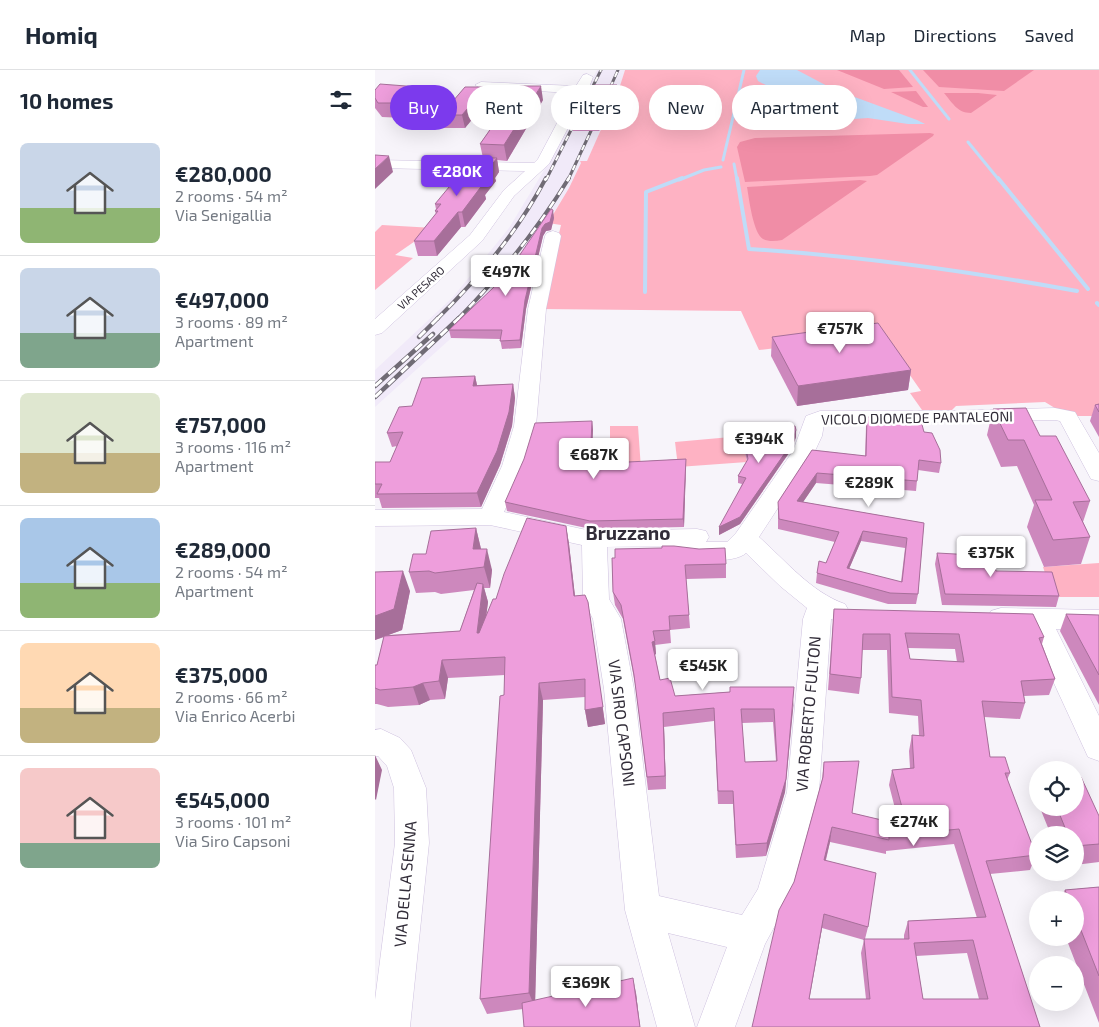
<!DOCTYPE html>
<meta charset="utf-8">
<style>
body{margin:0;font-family:"Exo 2",sans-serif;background:#f6f6f7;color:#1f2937;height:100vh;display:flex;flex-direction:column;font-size:19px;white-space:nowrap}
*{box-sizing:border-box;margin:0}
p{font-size:16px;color:#747a83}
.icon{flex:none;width:28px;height:28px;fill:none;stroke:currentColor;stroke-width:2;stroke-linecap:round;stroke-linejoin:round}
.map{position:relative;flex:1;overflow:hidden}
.details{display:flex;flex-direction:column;background:#fff;width:375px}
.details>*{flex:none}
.banner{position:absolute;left:15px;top:15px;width:475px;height:45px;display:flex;gap:10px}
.controls{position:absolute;left:654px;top:691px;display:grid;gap:10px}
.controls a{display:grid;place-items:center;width:55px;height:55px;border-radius:50%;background:#fff;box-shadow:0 5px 20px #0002;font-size:25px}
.price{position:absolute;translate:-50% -42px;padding:0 11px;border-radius:5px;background:#fff;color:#222;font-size:16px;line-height:32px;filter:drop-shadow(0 1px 2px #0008)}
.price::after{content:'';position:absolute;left:50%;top:30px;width:15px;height:11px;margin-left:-8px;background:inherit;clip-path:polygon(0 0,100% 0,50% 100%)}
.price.on{background:#7c3aed;color:#fff}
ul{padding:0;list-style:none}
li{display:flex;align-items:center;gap:15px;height:125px;padding:0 20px}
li+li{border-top:1px solid #e0e1e3}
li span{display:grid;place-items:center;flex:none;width:140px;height:100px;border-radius:8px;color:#555}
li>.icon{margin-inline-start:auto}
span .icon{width:60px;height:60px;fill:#fffc;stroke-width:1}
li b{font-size:21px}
h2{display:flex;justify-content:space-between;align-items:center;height:60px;padding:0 20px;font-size:21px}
.pill{padding:0 18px;border-radius:22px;background:#fff;box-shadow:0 5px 20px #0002;font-size:18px;line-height:45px}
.pill.on{background:#7c3aed;color:#fff}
header{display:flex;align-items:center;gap:30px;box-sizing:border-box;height:70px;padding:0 25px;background:#fff;border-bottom:1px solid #e0e1e3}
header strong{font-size:24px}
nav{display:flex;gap:28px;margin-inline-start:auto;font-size:18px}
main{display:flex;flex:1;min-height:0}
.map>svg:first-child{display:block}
.built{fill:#f1eaf9}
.green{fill:#feb2c3}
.forest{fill:#f08da6}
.water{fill:#bfdcf8}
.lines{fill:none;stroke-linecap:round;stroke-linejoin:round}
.stream-far1{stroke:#bfdcf8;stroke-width:3}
.stream{stroke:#bfdcf8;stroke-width:4}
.minor-casing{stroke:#cec1df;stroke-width:1}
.minor{fill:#fff;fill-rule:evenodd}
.rail-far2-casing{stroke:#706b75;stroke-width:3}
.rail-far1-casing{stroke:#706b75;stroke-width:4}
.rail-casing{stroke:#706b75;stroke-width:4.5}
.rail-far2{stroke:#fff;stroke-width:2;stroke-dasharray:5.5;stroke-linecap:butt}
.rail-far1{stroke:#fff;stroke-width:2.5;stroke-dasharray:8;stroke-linecap:butt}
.rail{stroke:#fff;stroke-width:3;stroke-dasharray:9;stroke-linecap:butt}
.wall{fill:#cd88bd;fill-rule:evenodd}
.shaded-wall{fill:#a76f9a}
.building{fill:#ee9edc;stroke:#a76f9a;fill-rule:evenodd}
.labels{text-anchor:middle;stroke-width:5;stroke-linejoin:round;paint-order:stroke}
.far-street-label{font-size:11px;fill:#322d39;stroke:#fff}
.street-label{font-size:14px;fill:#322d39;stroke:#fff}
.near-street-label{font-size:16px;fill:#322d39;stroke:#fff}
.district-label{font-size:19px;font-weight:bold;fill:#322d39;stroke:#fff}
</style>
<header>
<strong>Homiq</strong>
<nav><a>Map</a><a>Directions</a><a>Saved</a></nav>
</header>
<main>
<section class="details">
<h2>10 homes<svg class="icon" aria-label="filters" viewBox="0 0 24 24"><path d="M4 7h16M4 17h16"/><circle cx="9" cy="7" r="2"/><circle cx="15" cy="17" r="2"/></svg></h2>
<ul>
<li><span style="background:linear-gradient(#c9d6e8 65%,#8fb573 0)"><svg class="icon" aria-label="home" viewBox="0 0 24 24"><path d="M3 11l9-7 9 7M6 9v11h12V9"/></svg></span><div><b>€280,000</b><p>2 rooms · 54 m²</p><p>Via Senigallia</p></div></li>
<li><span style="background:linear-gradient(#c9d6e8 65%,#7fa58c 0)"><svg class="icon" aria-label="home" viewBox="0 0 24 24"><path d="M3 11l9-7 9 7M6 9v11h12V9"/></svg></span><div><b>€497,000</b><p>3 rooms · 89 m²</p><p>Apartment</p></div></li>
<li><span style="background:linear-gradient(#dfe7d0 60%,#c2b280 0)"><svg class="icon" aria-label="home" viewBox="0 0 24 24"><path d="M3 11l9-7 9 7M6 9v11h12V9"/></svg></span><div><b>€757,000</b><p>3 rooms · 116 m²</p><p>Apartment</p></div></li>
<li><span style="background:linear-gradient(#a9c7e8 65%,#8fb573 0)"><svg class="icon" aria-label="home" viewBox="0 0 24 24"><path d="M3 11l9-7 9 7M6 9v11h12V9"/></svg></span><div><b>€289,000</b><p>2 rooms · 54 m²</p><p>Apartment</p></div></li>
<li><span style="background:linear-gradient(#ffd9b3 65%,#c2b280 0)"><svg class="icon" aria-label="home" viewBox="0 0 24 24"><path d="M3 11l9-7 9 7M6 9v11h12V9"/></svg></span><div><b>€375,000</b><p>2 rooms · 66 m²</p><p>Via Enrico Acerbi</p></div></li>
<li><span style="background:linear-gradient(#f6c9c9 75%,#7fa58c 0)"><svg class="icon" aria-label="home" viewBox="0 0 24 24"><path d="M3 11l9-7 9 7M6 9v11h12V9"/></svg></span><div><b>€545,000</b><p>3 rooms · 101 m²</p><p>Via Siro Capsoni</p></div></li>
</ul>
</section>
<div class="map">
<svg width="724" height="957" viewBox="0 0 724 957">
<rect width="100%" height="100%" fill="#f7f4fa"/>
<path class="built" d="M222 0H250L244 20 212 91 206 93 194 118 157 178 83 262 0 337V300L78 227 134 158 174 92Z"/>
<g class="green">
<path d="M250 0H724V346H693L670 332 581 336 577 340H547L535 323 546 321 507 265 384 280 366 241 166 239 186 155 173 153 194 118 206 93 205 91H212L244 19Z"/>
<path d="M7 155 59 158 20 185 38 188 0 220V162Z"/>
<path d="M235 356H263L266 399 207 403 209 387 220 386V370L235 369Z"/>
<path d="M367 366 372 392 303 397 300 372Z"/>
<path d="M724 493V527H678L668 497Z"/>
</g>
<g class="forest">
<path d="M462 0H524L538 17 509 19Z"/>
<path d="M548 0H659L629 21 564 17Z"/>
<path d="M541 21 553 37H548L516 22Z"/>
<path d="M569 23H603L622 25 596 43C582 43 577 32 569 23Z"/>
<path d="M555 63 559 64 558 66 502 105 495 106 370 112 362 77 365 72 380 68Z"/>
<path d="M485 110 492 111 407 170C401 171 394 172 388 169 378 163 374 128 372 117Z"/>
</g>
<path class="water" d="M385 0H422L458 19 542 50 550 54H533L493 48 465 50 446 39 410 32 406 23 383 11 381 6Z"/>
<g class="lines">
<g class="stream-far1">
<path d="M535 0 574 49"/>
<path d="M593 72 624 110"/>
<path d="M348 90 369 0"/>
<path d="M359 94 362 110"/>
<path d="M304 110 329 100 346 97"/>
</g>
<g class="stream">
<path d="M362 108 374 179C484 186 593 201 702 221"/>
<path d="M623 108 713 219"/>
<path d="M270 222 271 122 307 108"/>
<path d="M722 233 724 235"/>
</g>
<defs>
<g id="minor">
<path d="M212 4 218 7 213 20 174 94 139 126 107 171 7 263 0 265V249L95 165 129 120 150 101 0 98V90L159 93 163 89 198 23 106 18 100 15 106 12 201 16 208 5Z"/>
<path d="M178 161 184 163 186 166 171 239 161 356 149 396 129 442 216 461 322 459 331 461 334 467 331 472H352L361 463 418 381 431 346 445 341H572L680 338 700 342 724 383V411L716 409 685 351 680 350 449 354 447 366 440 381 384 467C411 491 436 522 470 534L474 541 470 548 461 551 456 549 444 722 416 826 390 874 360 957H322L352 877 293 863 320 957H282L250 840 229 619 218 549 208 529 207 475 115 455 0 456V440L107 439 127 396 139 356 153 239 170 166 172 163ZM295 476 299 487C313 491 360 494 371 483L405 516 432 538 428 549 412 722 383 819 367 845 284 826 259 619 246 549 234 529 232 477Z"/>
<path d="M626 538 724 540V560L681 559 724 646V691L713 687 654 559 626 558 616 555 612 548 616 541Z"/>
<path d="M6 659 25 668 36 680 51 718 54 773 35 957H0V930L20 773 19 718 12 696 3 686H0V660Z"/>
</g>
</defs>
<use href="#minor" class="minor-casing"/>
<use href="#minor" class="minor"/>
<defs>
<g id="rail-far2">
<path d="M231 27 243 0"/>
<path d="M171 110 226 0"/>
<path d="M193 110 222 48"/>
</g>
<g id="rail-far1">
<path d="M62 249C105 207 143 161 171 108"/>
<path d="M83 249C125 206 162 160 194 108"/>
</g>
<g id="rail">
<path d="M44 267 63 248"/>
<path d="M0 316 58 264"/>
<path d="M0 327 84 248"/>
</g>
</defs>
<use href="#rail-far2" class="rail-far2-casing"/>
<use href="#rail-far1" class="rail-far1-casing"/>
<use href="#rail" class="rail-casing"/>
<use href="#rail-far2" class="rail-far2"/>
<use href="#rail-far1" class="rail-far1"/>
<use href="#rail" class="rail"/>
</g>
<g class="wall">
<path d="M242 15 243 18 224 61H198V58Z"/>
<path d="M111 17 113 30 90 58H69L66 45Z"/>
<path d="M57 18 60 32 30 48 7 47 0 38V20Z"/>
<path d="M168 30 132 91 122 90 124 102 120 108 121 111 110 125 111 129 90 157H86L62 186H43L39 171 61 144 60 141 61 139 60 134 108 88 105 74 114 61 113 57Z"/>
<path d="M179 148 176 160 171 161 168 166 151 239 146 278 127 279 125 269 76 268 74 260 119 217 142 191V189Z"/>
<path d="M397 267 536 300 533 320 422 336 396 286Z"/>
<path d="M100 306 102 315 138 314 140 328 137 356 125 395 106 437 7 438 4 428H0V392H15L22 376 17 377 12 363 37 336Z"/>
<path d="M724 334V367L715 351 720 335Z"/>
<path d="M618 339 665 366 715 431 708 452 715 467 706 494 669 497 652 457 659 435 642 396 626 397 612 365Z"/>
<path d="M492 347 549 362 566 393 564 403 543 400 541 421 441 413 428 432 549 453 543 524 541 534H513L441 513 442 503 451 493 460 472 403 459V432L437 380 490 386 491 357ZM486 471 530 478 526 512 474 499Z"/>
<path d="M217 351 218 360 216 394 311 389 309 457 216 459 132 441 130 432Z"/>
<path d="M367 359 421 367 416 380 365 454 344 465 367 414 363 413V406L372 391 366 366Z"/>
<path d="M191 456 194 474 200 526 213 532 230 654 213 657 210 640V627L168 630 160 930 261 923 265 957H149L148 939 112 944 105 929 129 625 130 605 73 608 70 629 55 630 44 635 13 637 2 634H0V595H2L9 567 0 570V502L35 521 27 560 13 565 85 561 99 520 66 524 60 522 41 523 34 502 51 484 101 458 106 479 117 500 115 518H109L113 532 111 546 121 529Z"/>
<path d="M562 483 621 501 684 526 681 537 567 535 560 494Z"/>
<path d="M237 488 351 494V508L311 509 315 558 295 560 296 573 280 575 281 584 280 585 285 610 300 626 419 617 410 722 391 786 361 788 358 734H343L339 651 289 657 291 719 273 720 261 619 248 549 240 535 238 522ZM398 652 401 691 370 692 367 653Z"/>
<path d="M459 539 669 567 667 574 680 609 674 625 649 626 650 633 645 649 609 647 615 687 635 703 632 710 661 785 655 800 615 804 665 957H377L419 812 447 710 449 692 477 743 524 754 514 715 517 700 535 698 534 681 537 665H544L543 646 514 643 512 580H487L486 608 484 624 453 620ZM533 578 580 579 582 592 535 589ZM455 772 511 784V781L579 774 602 848 533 851 529 865V869H490L493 857 451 790ZM447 858 489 870 486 883 491 929H434ZM592 883 604 929H548L541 886Z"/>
<path d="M691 544 724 545V635L685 561Z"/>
<path d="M665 738H700L724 746V792L700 795V765H676Z"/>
<path d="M724 817V953L691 868H700V830H685L690 820Z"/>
</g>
<g class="shaded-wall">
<path d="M242 15 243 18 224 61V58Z"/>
<path d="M166 16 168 30 132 91 129 75Z"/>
<path d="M111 17 113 30 90 58 87 45Z"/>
<path d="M57 18 60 32 30 48 27 33Z"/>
<path d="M14 86 18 102 0 119V99Z"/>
<path d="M122 88 124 102 120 108 121 111 110 125 111 129 90 157 87 142 115 97Z"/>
<path d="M178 140 179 148 176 160 171 161 168 166 151 239 146 278 145 270 150 230 167 158Z"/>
<path d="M83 142 86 157 62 186 59 171Z"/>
<path d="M536 300 533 320 422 336 423 316Z"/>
<path d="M100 306 103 320 98 316Z"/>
<path d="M138 314 140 328 137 356 125 395 106 437 102 423Z"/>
<path d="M217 351 218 360 216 402 215 394Z"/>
<path d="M421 360V367L416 380 365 454 344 465V457Z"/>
<path d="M311 389V397L309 457 308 449Z"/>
<path d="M442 403 441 413 422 441V431Z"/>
<path d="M191 456 194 474 202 544 199 526Z"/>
<path d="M101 458 106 479H98Z"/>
<path d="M488 461 486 471 470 508 472 498Z"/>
<path d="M112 479 117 500 115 518 109 497Z"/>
<path d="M28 501 35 521 27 560 0 570V546Z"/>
<path d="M108 514 113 532 107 581 102 563Z"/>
<path d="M213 532 230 654 213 657 210 640Z"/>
<path d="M280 571 281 584 278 585 277 572Z"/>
<path d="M67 590 73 608 70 629 64 611Z"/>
<path d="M48 613 55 630 44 635 38 617Z"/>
<path d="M164 613 168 630 160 938 154 923Z"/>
<path d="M419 630 410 722 391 786 392 773Z"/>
<path d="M288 643 289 657 291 719 290 706Z"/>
<path d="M0 685 7 700 1 730 0 729Z"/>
<path d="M457 757 455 772 447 804 449 790Z"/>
<path d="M449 844 447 858 432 942 434 929Z"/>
<path d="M258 908 261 923 265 957Z"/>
</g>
<g class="building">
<path d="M5 14 57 18 27 33H3L0 28V20Z"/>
<path d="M219 15H242L224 58H198Z"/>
<path d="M142 16H166L129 75 105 74 117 57H113Z"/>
<path d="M90 17H111L87 45H66Z"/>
<path d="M0 85 14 86 0 99Z"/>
<path d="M98 88H122L115 97H118L104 114H108L87 142H83L59 171H39L63 141H60L66 134H60Z"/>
<path d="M176 139 178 140 175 152 170 154 167 158 150 230 145 270 125 271 127 260H74L119 217 144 189H142Z"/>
<path d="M503 253 536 300 423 316 397 267Z"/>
<path d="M100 306 98 316 138 314 134 342 122 381 102 423 2 424 7 414H0V392H15L28 362 12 363 24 337 37 336 47 308Z"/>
<path d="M724 334V342L720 335Z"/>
<path d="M651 338 665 366H681L715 431 698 432 715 467 678 470 660 430H677L649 370H633L618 339Z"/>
<path d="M492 347 546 351 549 362 557 363 565 380 566 393 544 390 542 411 442 403 422 431 549 453 543 524 515 523 442 503 444 491 451 493 464 462 404 449 403 432 437 380 491 386ZM488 461 532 468 527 512 472 498Z"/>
<path d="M217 351 215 394 311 389 308 449 215 451 130 432 149 389 160 353Z"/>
<path d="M420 356 421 360 417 373 365 447 344 457 371 408 363 406 373 389 367 359Z"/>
<path d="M152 448 191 456 199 526 210 525 213 532 228 637 210 640V609L164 613 154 923 105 929 125 626 129 625 130 587 67 590 64 611 48 613 38 617 5 620 0 618V595H2L9 566 85 561 102 513 108 514 102 563H104L118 529H121L129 504Z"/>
<path d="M101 458 98 479H112L109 497 60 503 54 501 34 502 38 484H51L56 461Z"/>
<path d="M287 476H299L324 479 350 478 351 494 310 495 314 545 294 546 295 560 278 561 280 571 277 572 285 610 295 608 300 626 355 622V617H419L411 709 392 773 361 775 358 721H343L339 638 288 643 290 706 272 707 259 605 246 535 238 522 237 488H240V479L287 478ZM366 639H399L402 691 370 692Z"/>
<path d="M562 483 617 486 621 501 677 502 684 526 570 524Z"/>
<path d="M28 501 19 539 0 546V502Z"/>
<path d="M459 539 658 544 669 567 664 568 680 609 646 611 650 633 607 631 615 687H630L635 703H630L661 785 611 791 665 957H377L404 840 419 812 448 707 449 692 484 691 477 743 532 756 517 700 539 698 537 665 549 666 546 630 517 627 515 564H488L486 608 455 604ZM530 563 584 564 589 592 535 589ZM457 757 514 770V766L584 759 611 847 533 851 534 869H489L495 929H434L449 844 493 857 501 803 449 790ZM598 870 613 929H548L539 873Z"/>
<path d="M691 544 724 545V605Z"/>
<path d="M706 707 724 746V774L700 776V765H693L682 738H700V708Z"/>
<path d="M724 817V906L700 845V830H694L690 820Z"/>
<path d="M258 908 265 957H149L147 933Z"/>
</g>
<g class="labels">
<g class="far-street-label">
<text transform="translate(46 218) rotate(-42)" y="4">VIA PESARO</text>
</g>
<g class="street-label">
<text transform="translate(542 348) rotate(-1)" y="5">VICOLO DIOMEDE PANTALEONI</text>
</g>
<g class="near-street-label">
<text transform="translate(433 644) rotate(-85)" y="6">VIA ROBERTO FULTON</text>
<text transform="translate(247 653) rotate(83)" y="6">VIA SIRO CAPSONI</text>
<text transform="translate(30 814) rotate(-85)" y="6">VIA DELLA SENNA</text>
</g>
<g class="district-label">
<text x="253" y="470">Bruzzano</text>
</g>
</g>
</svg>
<div class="controls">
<a><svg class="icon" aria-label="locate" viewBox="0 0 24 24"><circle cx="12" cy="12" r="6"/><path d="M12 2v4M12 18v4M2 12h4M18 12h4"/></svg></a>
<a><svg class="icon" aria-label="layers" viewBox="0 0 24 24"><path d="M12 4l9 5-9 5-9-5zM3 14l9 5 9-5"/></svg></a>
<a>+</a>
<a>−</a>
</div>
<b class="price on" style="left:82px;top:127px">€280K</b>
<b class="price" style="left:131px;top:227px">€497K</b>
<b class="price" style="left:465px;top:284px">€757K</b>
<b class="price" style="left:384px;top:394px">€394K</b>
<b class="price" style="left:219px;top:410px">€687K</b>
<b class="price" style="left:494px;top:438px">€289K</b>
<b class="price" style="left:616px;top:508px">€375K</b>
<b class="price" style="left:328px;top:621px">€545K</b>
<b class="price" style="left:539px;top:777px">€274K</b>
<b class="price" style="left:211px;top:938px">€369K</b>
<div class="banner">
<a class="pill on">Buy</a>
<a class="pill">Rent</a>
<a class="pill">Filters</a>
<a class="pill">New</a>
<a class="pill">Apartment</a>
</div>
</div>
</main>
